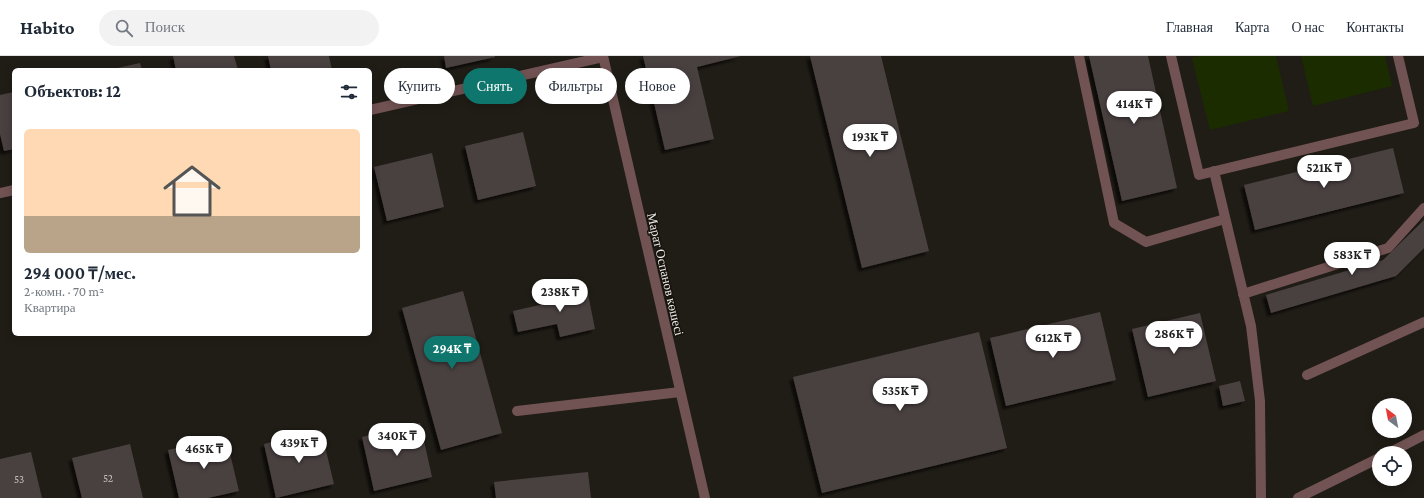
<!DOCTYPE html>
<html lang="ru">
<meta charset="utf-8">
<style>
body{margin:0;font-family:"Crimson Pro",serif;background:#f2f2f3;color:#1f2937;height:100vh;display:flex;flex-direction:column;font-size:15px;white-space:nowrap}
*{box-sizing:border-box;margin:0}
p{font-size:13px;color:#747a83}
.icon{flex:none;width:22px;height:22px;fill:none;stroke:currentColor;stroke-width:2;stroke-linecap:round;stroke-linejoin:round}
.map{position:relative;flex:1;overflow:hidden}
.sheet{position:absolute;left:12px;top:12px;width:360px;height:268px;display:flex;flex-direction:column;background:#fff;border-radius:6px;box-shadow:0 2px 10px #0003}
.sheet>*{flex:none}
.top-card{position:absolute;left:384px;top:12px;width:380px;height:36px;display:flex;gap:8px}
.needle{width:26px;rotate:328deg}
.controls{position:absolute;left:1372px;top:342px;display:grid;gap:8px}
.controls a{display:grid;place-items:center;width:40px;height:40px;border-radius:50%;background:#fff;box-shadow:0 2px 10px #0003;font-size:20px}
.price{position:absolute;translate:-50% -34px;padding:0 9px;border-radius:14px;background:#fff;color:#222;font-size:13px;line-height:26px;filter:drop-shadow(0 1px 2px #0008)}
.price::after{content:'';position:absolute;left:50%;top:24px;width:12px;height:9px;margin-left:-6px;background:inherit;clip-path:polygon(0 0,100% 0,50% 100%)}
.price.on{background:#0f766e;color:#fff}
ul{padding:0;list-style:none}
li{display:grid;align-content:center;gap:8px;height:212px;padding:0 12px}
li span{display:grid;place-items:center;height:124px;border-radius:6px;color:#555}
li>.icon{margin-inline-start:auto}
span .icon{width:72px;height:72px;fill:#fffc;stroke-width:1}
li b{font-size:17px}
h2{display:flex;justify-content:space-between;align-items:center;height:48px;padding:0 12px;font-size:17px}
.chip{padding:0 14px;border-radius:18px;background:#fff;box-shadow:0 2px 10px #0003;font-size:14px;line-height:36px}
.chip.on{background:#0f766e;color:#fff}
header{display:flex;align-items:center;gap:24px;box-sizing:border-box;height:56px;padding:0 20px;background:#fff;border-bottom:1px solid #e0e1e3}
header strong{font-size:19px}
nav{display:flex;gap:22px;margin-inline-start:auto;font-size:14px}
.search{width:280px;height:36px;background:#f2f2f3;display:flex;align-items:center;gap:10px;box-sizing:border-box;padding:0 14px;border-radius:22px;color:#747a83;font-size:15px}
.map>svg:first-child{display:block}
.green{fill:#1b2d00}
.building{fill:#4a413f;filter:url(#shadow)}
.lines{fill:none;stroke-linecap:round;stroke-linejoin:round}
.service{stroke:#725353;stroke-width:10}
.minor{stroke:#725353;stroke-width:10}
.tertiary{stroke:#725353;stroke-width:10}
.labels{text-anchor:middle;stroke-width:3;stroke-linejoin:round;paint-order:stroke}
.number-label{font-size:11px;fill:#c4c0bc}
.street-label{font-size:13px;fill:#edeae6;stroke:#17130e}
</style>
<header>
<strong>Habito</strong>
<div class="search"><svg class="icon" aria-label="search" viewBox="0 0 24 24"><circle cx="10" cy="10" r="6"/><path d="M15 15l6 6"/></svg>Поиск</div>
<nav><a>Главная</a><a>Карта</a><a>О нас</a><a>Контакты</a></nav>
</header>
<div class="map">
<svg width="1424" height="442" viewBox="0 0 1424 442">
<defs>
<filter id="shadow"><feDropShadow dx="-3.5" dy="3.5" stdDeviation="1" flood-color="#0009"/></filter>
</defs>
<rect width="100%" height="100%" fill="#201c16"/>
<g class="green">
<path d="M1200 0H1276L1289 55 1210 74 1192 2Z"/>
<path d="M1301 0H1385L1392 30 1313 50Z"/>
</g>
<g class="building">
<path d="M173 0H234L238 14H176Z"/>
<path d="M268 0H329L332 14H271Z"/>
<path d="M444 0H495V1L446 12Z"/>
<path d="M643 0H741L697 11 714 83 665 94Z"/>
<path d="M810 0H881L929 195 862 212Z"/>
<path d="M1089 0H1148L1177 132 1122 145Z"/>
<path d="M140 7 142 14H113V13Z"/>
<path d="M14 36V93L4 95 0 78V39Z"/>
<path d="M523 76 536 130 478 144 465 90Z"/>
<path d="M1393 92 1404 137 1255 174 1244 129Z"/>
<path d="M432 97 444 151 387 165 374 111Z"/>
<path d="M1424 164V192L1396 220 1271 257 1266 239 1383 204Z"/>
<path d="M586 228 595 273 560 281 557 268 518 276 513 255 553 246 551 236Z"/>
<path d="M463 235 502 377 441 394 402 252Z"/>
<path d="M1100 256 1116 324 1006 350 990 282Z"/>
<path d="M1200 257 1216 325 1148 341 1132 273Z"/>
<path d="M979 276 1007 392 822 437 793 321Z"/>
<path d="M1240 325 1245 345 1223 350 1219 330Z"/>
<path d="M420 367 432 421 374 435 362 381Z"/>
<path d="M321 374 334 428 276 442 264 388Z"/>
<path d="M226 381 239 435 208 442H179L168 394Z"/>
<path d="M130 388 143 442H82L72 402Z"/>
<path d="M31 396 42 442H0V403Z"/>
<path d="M588 416 591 442H496L494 426Z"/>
</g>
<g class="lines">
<g class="service">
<path d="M1079 0 1114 167 1146 186 1225 163"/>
<path d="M1171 0 1199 119 1414 67 1398 0"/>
<path d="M1214 115 1251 270 1260 345 1261 442"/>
<path d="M1243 238 1388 192 1424 152"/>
<path d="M1307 319 1424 266"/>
<path d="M517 355 680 336"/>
</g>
<g class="minor">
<path d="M370 54 603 1"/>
<path d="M0 137 14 134"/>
</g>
<g class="tertiary">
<path d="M603 0 705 442"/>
<path d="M1389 397 1424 379"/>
<path d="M1298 442 1379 402"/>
</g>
</g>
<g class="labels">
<g class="number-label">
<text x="108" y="426">52</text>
<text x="19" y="427">53</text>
</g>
<g class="street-label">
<text transform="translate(666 218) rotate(77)" y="5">Марат Оспанов көшесі</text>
</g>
</g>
</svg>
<div class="controls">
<a><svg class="needle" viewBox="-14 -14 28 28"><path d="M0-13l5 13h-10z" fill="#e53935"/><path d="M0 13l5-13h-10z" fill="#747a83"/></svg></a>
<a><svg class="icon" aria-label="locate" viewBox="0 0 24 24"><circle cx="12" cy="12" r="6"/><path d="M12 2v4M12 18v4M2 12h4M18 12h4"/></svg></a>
</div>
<b class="price" style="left:1134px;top:69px">414K ₸</b>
<b class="price" style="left:870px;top:102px">193K ₸</b>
<b class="price" style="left:1324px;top:133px">521K ₸</b>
<b class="price" style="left:1352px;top:220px">583K ₸</b>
<b class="price" style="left:560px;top:257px">238K ₸</b>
<b class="price" style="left:1174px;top:299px">286K ₸</b>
<b class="price" style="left:1053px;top:303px">612K ₸</b>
<b class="price on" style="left:452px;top:314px">294K ₸</b>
<b class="price" style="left:900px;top:356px">535K ₸</b>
<b class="price" style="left:397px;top:401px">340K ₸</b>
<b class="price" style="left:299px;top:408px">439K ₸</b>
<b class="price" style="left:204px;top:414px">465K ₸</b>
<div class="top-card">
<a class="chip">Купить</a>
<a class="chip on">Снять</a>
<a class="chip">Фильтры</a>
<a class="chip">Новое</a>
</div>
<section class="sheet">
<h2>Объектов: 12<svg class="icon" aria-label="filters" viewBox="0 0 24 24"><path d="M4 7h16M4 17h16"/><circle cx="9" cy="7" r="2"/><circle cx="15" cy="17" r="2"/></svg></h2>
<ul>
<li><span style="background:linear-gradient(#ffd9b3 70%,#b9a48a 0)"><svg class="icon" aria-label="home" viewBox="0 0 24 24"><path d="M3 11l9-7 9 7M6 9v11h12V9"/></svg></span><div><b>294 000 ₸/мес.</b><p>2-комн. · 70 m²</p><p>Квартира</p></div></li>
</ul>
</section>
</div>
